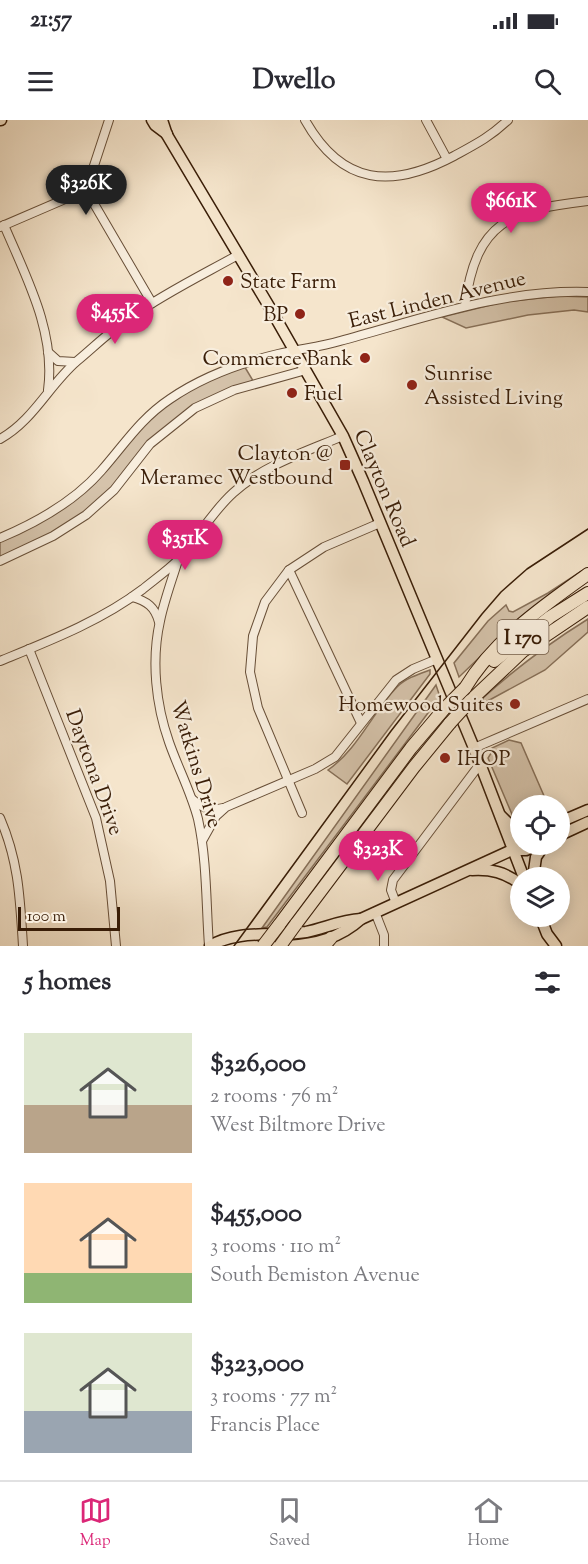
<!DOCTYPE html>
<meta charset="utf-8">
<style>
body{margin:0;font-family:"Sorts Mill Goudy",serif;background:#f2f2f3;color:#2b2b33;height:100vh;display:flex;flex-direction:column;font-size:22px;white-space:nowrap}
*{box-sizing:border-box;margin:0}
p{font-size:20px;color:#7c7c81}
.icon{flex:none;width:33px;height:33px;fill:none;stroke:currentColor;stroke-width:2;stroke-linecap:round;stroke-linejoin:round}
.map{position:relative;height:826px;overflow:hidden}
.details{display:flex;flex-direction:column;background:#fff;flex:1}
.details>*{flex:none}
.fabs{position:absolute;left:510px;top:675px;display:grid;gap:12px}
.fabs a{display:grid;place-items:center;width:60px;height:60px;border-radius:50%;background:#fff;box-shadow:0 3px 15px #0003;font-size:30px}
.scale{position:absolute;left:18px;bottom:15px;width:102px;box-sizing:border-box;padding-left:6px;border:3px solid #391d07;border-top:0;font-size:16px;line-height:21px;white-space:nowrap;color:#391d07;-webkit-text-stroke:4px #f8eede;paint-order:stroke}
.price{position:absolute;translate:-50% -51px;padding:0 14px;border-radius:21px;background:#db2777;color:#fff;font-size:20px;line-height:39px;filter:drop-shadow(0 2px 3px #0008)}
.price::after{content:'';position:absolute;left:50%;top:36px;width:18px;height:14px;margin-left:-9px;background:inherit;clip-path:polygon(0 0,100% 0,50% 100%)}
.price.active{background:#222;color:#fff}
ul{padding:0;list-style:none}
li{display:flex;align-items:center;gap:18px;height:150px;padding:0 24px}
li span{display:grid;place-items:center;flex:none;width:168px;height:120px;border-radius:0px;color:#555}
li>.icon{margin-inline-start:auto}
span .icon{width:72px;height:72px;fill:#fffc;stroke-width:1}
li b{font-size:26px}
h2{display:flex;justify-content:space-between;align-items:center;height:72px;padding:0 24px;font-size:26px}
.status{display:flex;justify-content:space-between;align-items:center;height:42px;padding:0 30px;background:#fff;direction:ltr}
.status svg{height:16px;fill:currentColor}
header{display:flex;justify-content:space-between;align-items:center;height:78px;padding:0 24px;background:#fff;font-size:27px;font-weight:800}
.menu{display:flex;justify-content:space-around;align-items:center;height:84px;border-top:2px solid #e1e1e2;background:#fff;font-size:16px;color:#7c7c81}
.menu a{display:grid;justify-items:center;gap:3px}
.menu .active{color:#db2777}
.map>svg:first-child{display:block}
.green{fill:#d5c3ab;stroke:#877059;stroke-width:1.5}
.lines{fill:none;stroke-linecap:round;stroke-linejoin:round}
.minor-casing{stroke:#684f38;stroke-width:10}
.major-casing{stroke:#391d07;stroke-width:13}
.highway-casing{stroke:#391d07;stroke-width:14}
.minor{stroke:#f8eede;stroke-width:8}
.major{stroke:#f5e5cc;stroke-width:10}
.highway{stroke:#f5e5cc;stroke-width:12}
.tram{stroke:#391d07;stroke-width:1.5}
.highway-bridge-casing{stroke:#391d07;stroke-width:14;stroke-linecap:butt}
.highway-bridge{stroke:#f5e5cc;stroke-width:12}
.poi-dot{fill:#8f2418;stroke:#f8eede;stroke-width:2}
.labels{text-anchor:middle;stroke-width:4.5;stroke-linejoin:round;paint-order:stroke}
.shield{fill:#f8eede;stroke:#725c48;stroke-width:1.5}
.shield-label{font-size:20px;font-weight:bold;fill:#391d07}
.poi-label{font-size:21px;fill:#391d07;stroke:#f8eede;text-anchor:start}
.street-label{font-size:21px;fill:#391d07;stroke:#f8eede}
</style>
<div class="status"><b>21:57</b><svg viewBox="0 0 49 12"><path d="M0 12V9h3v3zM5 12V6h3v6zM10 12V3h3v9zM15 12V0h3v12zM26 1h20v11H26zM47 4h2v5h-2z"/></svg></div>
<header><svg class="icon" aria-label="menu" viewBox="0 0 24 24"><path d="M4 6h16M4 12h16M4 18h16"/></svg>Dwello<svg class="icon" aria-label="search" viewBox="0 0 24 24"><circle cx="10" cy="10" r="6"/><path d="M15 15l6 6"/></svg></header>
<div class="map">
<svg width="588" height="826" viewBox="0 0 588 826">
<rect width="100%" height="100%" fill="#f5e5cc"/>
<filter id="stains"><feTurbulence type="fractalNoise" baseFrequency=".00333" numOctaves="4"/><feColorMatrix values="0 0 0 0 .2 0 0 0 0 .09 0 0 0 0 .02 0 0 0 .5 -.17"/></filter>
<radialGradient id="worn" r=".72"><stop offset=".6" stop-color="#630" stop-opacity="0"/><stop offset="1" stop-color="#630" stop-opacity=".3"/></radialGradient>
<g class="green">
<path d="M559 176 588 177V192L574 190 528 195 466 208 442 197 503 182Z"/>
<path d="M243 244 255 264 178 299 86 395 0 441V418L73 378 168 280Z"/>
<path d="M583 450 584 452 509 509 459 557 454 543 488 501 506 485 509 491 513 492 548 473Z"/>
<path d="M588 499V512L545 550 484 583 483 578C516 548 551 522 588 499Z"/>
<path d="M430 550V554L347 664 328 650C358 629 372 593 397 567 406 558 419 554 430 550Z"/>
<path d="M436 565 440 577 267 807 262 808Z"/>
<path d="M509 620 521 623 548 685 520 686V704L514 699 488 638 493 630 492 628Z"/>
</g>
<g class="lines">
<defs>
<g id="minor">
<path d="M109 0 86 70 152 183"/>
<path d="M305 0C342 66 392 69 454 36 476 24 490 17 508 0"/>
<path d="M426 0 447 39"/>
<path d="M4 105C26 157 56 212 48 270"/>
<path d="M0 107 86 70"/>
<path d="M465 186C476 101 510 90 588 81"/>
<path d="M48 232 58 241 75 242"/>
<path d="M0 319C33 301 49 265 77 241 95 226 111 210 131 197 165 173 202 155 238 135"/>
<path d="M0 418C38 402 74 382 101 351 124 325 140 299 170 279 202 257 240 243 278 234 298 229 320 227 340 221 422 199 502 169 588 172"/>
<path d="M178 440C172 460 164 481 160 501 151 541 156 585 169 622 178 648 191 672 198 699 207 740 206 784 209 826"/>
<path d="M0 441 53 416 86 395 114 370 150 324 195 288 234 270 306 250"/>
<path d="M289 450 361 603"/>
<path d="M132 477C147 481 155 487 159 502"/>
<path d="M29 529 96 698 110 761 116 826"/>
<path d="M0 541C49 521 101 501 143 469 154 460 168 450 178 440 198 418 211 393 233 373 264 345 305 332 343 316"/>
<path d="M474 628 588 579"/>
<path d="M192 679C202 688 210 691 223 688"/>
<path d="M302 693 258 588 250 552 253 516 265 482 289 450 324 427 380 403"/>
<path d="M0 698C19 742 20 779 23 826"/>
<path d="M202 721 216 696 226 687 315 649 335 637 396 560 413 549 437 539"/>
<path d="M396 783 391 770 393 760 480 644"/>
<path d="M375 792 384 815V826"/>
</g>
<g id="major">
<path d="M0 0H1"/>
<path d="M152 0 155 5 167 14"/>
<path d="M162 0 167 15 270 188 343 316 363 361 474 628 524 758"/>
<path d="M501 696 510 705 520 709"/>
<path d="M560 702 588 690"/>
<path d="M560 715 588 702"/>
<path d="M512 730H526L539 724"/>
<path d="M472 750C491 749 505 752 520 764"/>
<path d="M533 758 536 737 545 724"/>
<path d="M540 796 547 814 556 826"/>
<path d="M210 826C239 809 274 817 306 812 325 808 341 800 361 799"/>
<path d="M288 826C316 824 340 818 361 799L512 730 520 723"/>
</g>
<g id="highway">
<path d="M494 541 550 497 588 473"/>
<path d="M465 568C494 520 543 486 588 454"/>
<path d="M470 581 523 531 588 487"/>
<path d="M296 804 414 647 450 603"/>
<path d="M279 805 411 628 444 589"/>
<path d="M324 826 331 818"/>
</g>
</defs>
<use href="#minor" class="minor-casing"/>
<use href="#major" class="major-casing"/>
<use href="#highway" class="highway-casing"/>
<use href="#minor" class="minor"/>
<use href="#major" class="major"/>
<use href="#highway" class="highway"/>
<path class="tram" d="M234 826 391 611 482 494 501 472 527 449 588 409"/>
<defs>
<g id="highway-bridge">
<path d="M444 589 465 568"/>
<path d="M450 603 470 581"/>
<path d="M263 826 279 805"/>
<path d="M280 826 296 804"/>
</g>
</defs>
<use href="#highway-bridge" class="highway-bridge-casing"/>
<use href="#highway-bridge" class="highway-bridge"/>
</g>
<g class="poi-dot">
<circle cx="228" cy="161" r="6"/>
<circle cx="300" cy="194" r="6"/>
<circle cx="365" cy="238" r="6"/>
<circle cx="412" cy="265" r="6"/>
<circle cx="292" cy="273" r="6"/>
<rect x="339" y="339" width="12" height="12" rx="3"/>
<circle cx="515" cy="584" r="6"/>
<circle cx="445" cy="638" r="6"/>
</g>
<g class="labels">
<rect class="shield" x="497.5" y="500" width="51" height="34" rx="4.5"/>
<g class="shield-label">
<text x="523" y="524">I 170</text>
</g>
<g class="poi-label">
<text x="240" y="168">State Farm</text>
<text x="288" y="201" text-anchor="end">BP</text>
<text x="353" y="245" text-anchor="end">Commerce Bank</text>
<text x="424" y="260">Sunrise<tspan x="424" dy="24">Assisted Living</tspan></text>
<text x="304" y="280">Fuel</text>
<text x="333" y="340" text-anchor="end">Clayton @<tspan x="333" dy="24">Meramec Westbound</tspan></text>
<text x="503" y="591" text-anchor="end">Homewood Suites</text>
<text x="457" y="645">IHOP</text>
</g>
<g class="street-label">
<text transform="translate(437 179) rotate(-14)" y="7">East Linden Avenue</text>
<text transform="translate(385 368) rotate(67)" y="7">Clayton Road</text>
<text transform="translate(197 644) rotate(73)" y="7">Watkins Drive</text>
<text transform="translate(95 652) rotate(70)" y="7">Daytona Drive</text>
</g>
</g>
<rect width="100%" height="100%" filter="url(#stains)"/>
<rect width="100%" height="100%" fill="url(#worn)"/>
</svg>
<div class="fabs">
<a><svg class="icon" aria-label="locate" viewBox="0 0 24 24"><circle cx="12" cy="12" r="6"/><path d="M12 2v4M12 18v4M2 12h4M18 12h4"/></svg></a>
<a><svg class="icon" aria-label="layers" viewBox="0 0 24 24"><path d="M12 4l9 5-9 5-9-5zM3 14l9 5 9-5"/></svg></a>
</div>
<div class="scale">100 m</div>
<b class="price active" style="left:86px;top:96px">$326K</b>
<b class="price" style="left:511px;top:114px">$661K</b>
<b class="price" style="left:115px;top:225px">$455K</b>
<b class="price" style="left:185px;top:451px">$351K</b>
<b class="price" style="left:378px;top:762px">$323K</b>
</div>
<section class="details">
<h2>5 homes<svg class="icon" aria-label="filters" viewBox="0 0 24 24"><path d="M4 7h16M4 17h16"/><circle cx="9" cy="7" r="2"/><circle cx="15" cy="17" r="2"/></svg></h2>
<ul>
<li><span style="background:linear-gradient(#dfe7d0 60%,#b9a48a 0)"><svg class="icon" aria-label="home" viewBox="0 0 24 24"><path d="M3 11l9-7 9 7M6 9v11h12V9"/></svg></span><div><b>$326,000</b><p>2 rooms · 76 m²</p><p>West Biltmore Drive</p></div></li>
<li><span style="background:linear-gradient(#ffd9b3 75%,#8fb573 0)"><svg class="icon" aria-label="home" viewBox="0 0 24 24"><path d="M3 11l9-7 9 7M6 9v11h12V9"/></svg></span><div><b>$455,000</b><p>3 rooms · 110 m²</p><p>South Bemiston Avenue</p></div></li>
<li><span style="background:linear-gradient(#dfe7d0 65%,#9aa5b1 0)"><svg class="icon" aria-label="home" viewBox="0 0 24 24"><path d="M3 11l9-7 9 7M6 9v11h12V9"/></svg></span><div><b>$323,000</b><p>3 rooms · 77 m²</p><p>Francis Place</p></div></li>
</ul>
</section>
<nav class="menu">
<a class="active"><svg class="icon" aria-label="map" viewBox="0 0 24 24"><path d="M3 6l6-2 6 2 6-2v14l-6 2-6-2-6 2zM9 4v14M15 6v14"/></svg>Map</a>
<a><svg class="icon" aria-label="saved" viewBox="0 0 24 24"><path d="M7 4h10v16l-5-4-5 4z"/></svg>Saved</a>
<a><svg class="icon" aria-label="home" viewBox="0 0 24 24"><path d="M3 11l9-7 9 7M6 9v11h12V9"/></svg>Home</a>
</nav>
